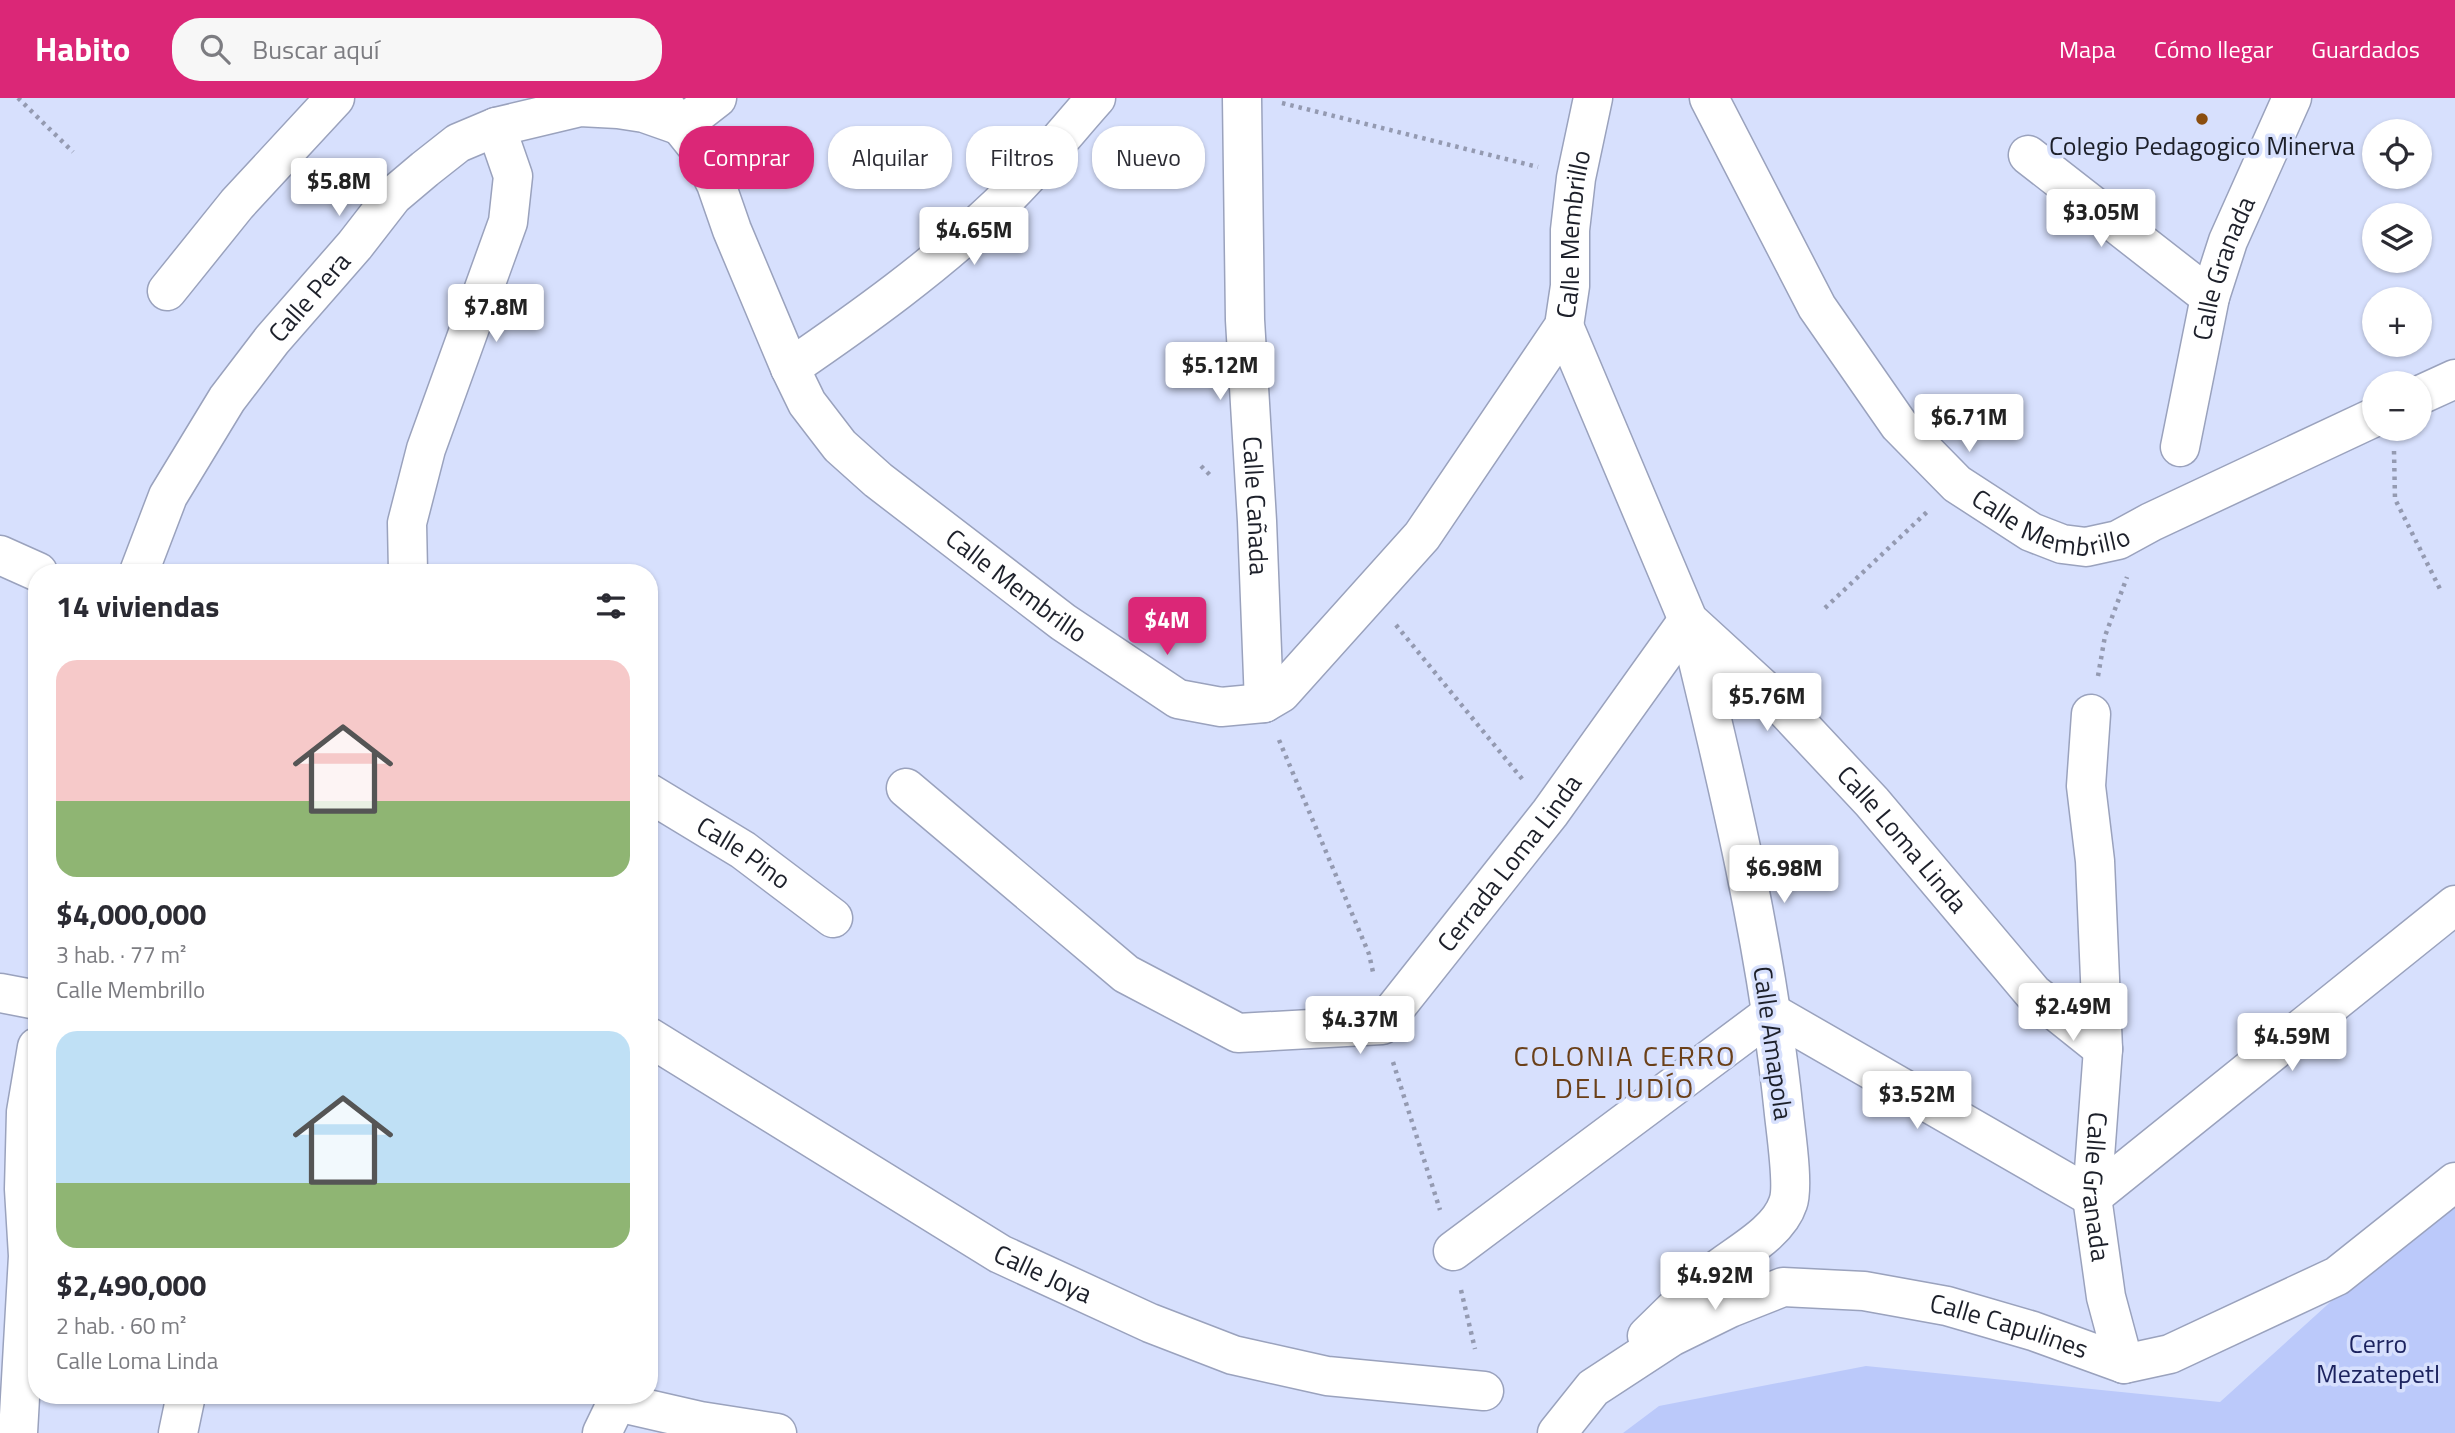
<!DOCTYPE html>
<html lang="es">
<meta charset="utf-8">
<style>
body{margin:0;font-family:"Titillium Web",sans-serif;background:#f7f7f7;color:#2b2b33;height:100vh;display:flex;flex-direction:column;font-size:26px;white-space:nowrap}
*{box-sizing:border-box;margin:0}
p{font-size:23px;color:#7c7c81}
.icon{flex:none;width:38px;height:38px;fill:none;stroke:currentColor;stroke-width:2;stroke-linecap:round;stroke-linejoin:round}
.map{position:relative;flex:1;overflow:hidden}
.drawer{position:absolute;left:28px;top:466px;width:630px;height:840px;display:flex;flex-direction:column;background:#fff;border-radius:28px;box-shadow:0 2px 5px #0004}
.drawer>*{flex:none}
.top-card{position:absolute;left:679px;top:28px;width:665px;height:63px;display:flex;gap:14px}
.controls{position:absolute;left:2362px;top:21px;display:grid;gap:14px}
.controls a{display:grid;place-items:center;width:70px;height:70px;border-radius:50%;background:#fff;box-shadow:0 2px 5px #0004;font-size:35px}
.price{position:absolute;translate:-50% -60px;padding:0 16px;border-radius:7px;background:#fff;color:#222;font-size:23px;line-height:46px;filter:drop-shadow(0 2px 4px #0008)}
.price::after{content:'';position:absolute;left:50%;top:42px;width:21px;height:16px;margin-left:-10px;background:inherit;clip-path:polygon(0 0,100% 0,50% 100%)}
.price.current{background:#db2777;color:#fff}
ul{padding:0;list-style:none}
li{display:grid;align-content:center;gap:14px;height:371px;padding:0 28px}
li span{display:grid;place-items:center;height:217px;border-radius:21px;color:#555}
li>.icon{margin-inline-start:auto}
span .icon{width:126px;height:126px;fill:#fffc;stroke-width:1}
li b{font-size:30px}
h2{display:flex;justify-content:space-between;align-items:center;height:84px;padding:0 28px;font-size:30px}
.pill{padding:0 24px;border-radius:28px;background:#fff;box-shadow:0 2px 5px #0004;font-size:24px;line-height:63px}
.pill.current{background:#db2777;color:#fff}
header{display:flex;align-items:center;gap:42px;box-sizing:border-box;height:98px;padding:0 35px;background:#db2777;color:#fff}
header strong{font-size:33px}
nav{display:flex;gap:38px;margin-inline-start:auto;font-size:24px}
.search{width:490px;height:63px;background:#f7f7f7;display:flex;align-items:center;gap:18px;box-sizing:border-box;padding:0 24px;border-radius:28px;color:#7c7c81;font-size:26px}
.map>svg:first-child{display:block}
.green{fill:#bbc9fa}
.lines{fill:none;stroke-linecap:round;stroke-linejoin:round}
.minor-casing{stroke:#9aa2bd;stroke-width:41}
.path{stroke:#949ab1;stroke-width:4.5;stroke-dasharray:3.5 5;stroke-linecap:butt}
.minor{stroke:#fff;stroke-width:38}
.poi-dot{fill:#8b4e0f;stroke:#d7e0fd;stroke-width:2.5}
.labels{text-anchor:middle;stroke-width:7;stroke-linejoin:round;paint-order:stroke}
.poi-label{font-size:26px;fill:#1d202a;stroke:#d7e0fd}
.street-label{font-size:26px;fill:#1d202a;stroke:#d7e0fd}
.park-label{font-size:26px;fill:#1c235f;stroke:#d7e0fd}
.neighbourhood-label{font-size:28px;letter-spacing:2px;fill:#6b4019;stroke:#d7e0fd}
</style>
<header>
<strong>Habito</strong>
<div class="search"><svg class="icon" aria-label="search" viewBox="0 0 24 24"><circle cx="10" cy="10" r="6"/><path d="M15 15l6 6"/></svg>Buscar aquí</div>
<nav><a>Mapa</a><a>Cómo llegar</a><a>Guardados</a></nav>
</header>
<div class="map">
<svg width="2455" height="1335" viewBox="0 0 2455 1335">
<rect width="100%" height="100%" fill="#d7e0fd"/>
<path class="green" d="M2455 1107V1335H1623L1659 1308 1866 1268 2220 1304 2401 1140Z"/>
<g class="lines">
<defs>
<g id="minor">
<path id="s1" d="M658 0 698 50 716 86 732 132 790 270 807 305 840 348 878 382 1063 524 1178 601 1221 609 1264 605 1281 595 1422 438 1564 228 1570 188V132L1576 80 1593 0"/>
<path id="s2" d="M1242 0 1245 222 1257 423 1264 605"/>
<path id="s3" d="M1709 0 1817 209 1899 327 1957 386 2031 434 2062 446 2086 449 2118 442 2151 424 2375 319"/>
<path d="M2028 57 2210 199"/>
<path d="M167 193 237 106 335 0"/>
<path id="s4" d="M1564 228 1688 522 1783 609 1872 704 2033 895 2103 951"/>
<path d="M790 270C863 220 934 169 998 108 1033 75 1064 36 1096 0"/>
<path d="M2420 297 2455 281"/>
<path id="s5" d="M2180 349 2210 199 2228 143 2292 0"/>
<path d="M0 457 38 474"/>
<path id="s6" d="M139 474 168 398 227 301 272 242 355 147 393 98 425 71 458 45 496 29 580 9 618 11 644 15 681 28 717 0"/>
<path d="M408 474 407 425 426 351 508 124 513 78 496 29"/>
<path id="s7" d="M2091 616 2086 688 2095 763 2103 951 2092 1099 2106 1199 2124 1266"/>
<path id="s8" d="M906 690 1126 876 1238 935 1382 927 1550 715 1688 522"/>
<path id="s9" d="M649 695 743 752 833 820"/>
<path d="M0 895 37 902"/>
<path id="s10" d="M649 939 1000 1156 1150 1225 1233 1257 1327 1278 1484 1293"/>
<path d="M1453 1153 1772 915 2092 1099 2455 807"/>
<path d="M1647 1238C1668 1218 1689 1196 1712 1176 1736 1156 1778 1136 1788 1105 1794 1089 1786 1035 1784 1016 1767 848 1728 686 1688 522"/>
<path d="M617 1304 700 1323 777 1335"/>
<path d="M18 1335 28 1158 24 1091 26 1014 37 949"/>
<path d="M178 1335 186 1297"/>
<path d="M602 1335 617 1304"/>
<path id="s11" d="M1557 1335 1593 1290 1671 1239 1730 1210 1783 1189 1864 1193 1947 1208 2033 1233 2124 1266 2170 1256 2337 1178 2455 1084"/>
</g>
</defs>
<use href="#minor" class="minor-casing"/>
<g class="path">
<path d="M18 0 73 54"/>
<path d="M1282 5 1538 69"/>
<path d="M2394 353 2395 401 2441 493"/>
<path d="M1201 368 1213 380"/>
<path d="M1825 510 1928 413"/>
<path d="M1396 527 1523 682"/>
<path d="M2098 578 2105 538 2127 479"/>
<path d="M1279 642 1369 856 1373 874"/>
<path d="M1393 964 1440 1112"/>
<path d="M1461 1192 1475 1251"/>
</g>
<use href="#minor" class="minor"/>
</g>
<circle class="poi-dot" cx="2202" cy="21" r="7"/>
<g class="labels">
<g class="poi-label">
<text x="2202" y="57">Colegio Pedagogico Minerva</text>
</g>
<g class="street-label">
<text dy="9" stroke="none"><textPath href="#s1" startOffset="1482">Calle Membrillo</textPath></text>
<text dy="9" stroke="none"><textPath href="#s5" startOffset="184">Calle Granada</textPath></text>
<text dy="9" stroke="none"><textPath href="#s6" startOffset="326">Calle Pera</textPath></text>
<text dy="9" stroke="none"><textPath href="#s2" startOffset="408">Calle Cañada</textPath></text>
<text dy="9" stroke="none"><textPath href="#s3" startOffset="567">Calle Membrillo</textPath></text>
<text dy="9" stroke="none"><textPath href="#s1" startOffset="621">Calle Membrillo</textPath></text>
<text dy="9" stroke="none"><textPath href="#s4" startOffset="626">Calle Loma Linda</textPath></text>
<text dy="9" stroke="none"><textPath href="#s9" startOffset="112">Calle Pino</textPath></text>
<text dy="9" stroke="none"><textPath href="#s8" startOffset="765">Cerrada Loma Linda</textPath></text>
<text transform="translate(1773 945) rotate(82)" y="9">Calle Amapola</text>
<text dy="9" stroke="none"><textPath href="#s7" startOffset="474">Calle Granada</textPath></text>
<text dy="9" stroke="none"><textPath href="#s10" startOffset="460">Calle Joya</textPath></text>
<text dy="9" stroke="none"><textPath href="#s11" startOffset="504">Calle Capulines</textPath></text>
</g>
<g class="park-label">
<text x="2378" y="1255">Cerro<tspan x="2378" dy="30">Mezatepetl</tspan></text>
</g>
<g class="neighbourhood-label">
<text x="1625" y="968">COLONIA CERRO<tspan x="1625" dy="32">DEL JUDÍO</tspan></text>
</g>
</g>
</svg>
<div class="controls">
<a><svg class="icon" aria-label="locate" viewBox="0 0 24 24"><circle cx="12" cy="12" r="6"/><path d="M12 2v4M12 18v4M2 12h4M18 12h4"/></svg></a>
<a><svg class="icon" aria-label="layers" viewBox="0 0 24 24"><path d="M12 4l9 5-9 5-9-5zM3 14l9 5 9-5"/></svg></a>
<a>+</a>
<a>−</a>
</div>
<b class="price" style="left:339px;top:120px">$5.8M</b>
<b class="price" style="left:2101px;top:151px">$3.05M</b>
<b class="price" style="left:974px;top:169px">$4.65M</b>
<b class="price" style="left:496px;top:246px">$7.8M</b>
<b class="price" style="left:1220px;top:304px">$5.12M</b>
<b class="price" style="left:1969px;top:356px">$6.71M</b>
<b class="price current" style="left:1167px;top:559px">$4M</b>
<b class="price" style="left:1767px;top:635px">$5.76M</b>
<b class="price" style="left:1784px;top:807px">$6.98M</b>
<b class="price" style="left:2073px;top:945px">$2.49M</b>
<b class="price" style="left:1360px;top:958px">$4.37M</b>
<b class="price" style="left:2292px;top:975px">$4.59M</b>
<b class="price" style="left:1917px;top:1033px">$3.52M</b>
<b class="price" style="left:1715px;top:1214px">$4.92M</b>
<div class="top-card">
<a class="pill current">Comprar</a>
<a class="pill">Alquilar</a>
<a class="pill">Filtros</a>
<a class="pill">Nuevo</a>
</div>
<section class="drawer">
<h2>14 viviendas<svg class="icon" aria-label="filters" viewBox="0 0 24 24"><path d="M4 7h16M4 17h16"/><circle cx="9" cy="7" r="2"/><circle cx="15" cy="17" r="2"/></svg></h2>
<ul>
<li><span style="background:linear-gradient(#f6c9c9 65%,#8fb573 0)"><svg class="icon" aria-label="home" viewBox="0 0 24 24"><path d="M3 11l9-7 9 7M6 9v11h12V9"/></svg></span><div><b>$4,000,000</b><p>3 hab. · 77 m²</p><p>Calle Membrillo</p></div></li>
<li><span style="background:linear-gradient(#bfe0f5 70%,#8fb573 0)"><svg class="icon" aria-label="home" viewBox="0 0 24 24"><path d="M3 11l9-7 9 7M6 9v11h12V9"/></svg></span><div><b>$2,490,000</b><p>2 hab. · 60 m²</p><p>Calle Loma Linda</p></div></li>
</ul>
</section>
</div>
